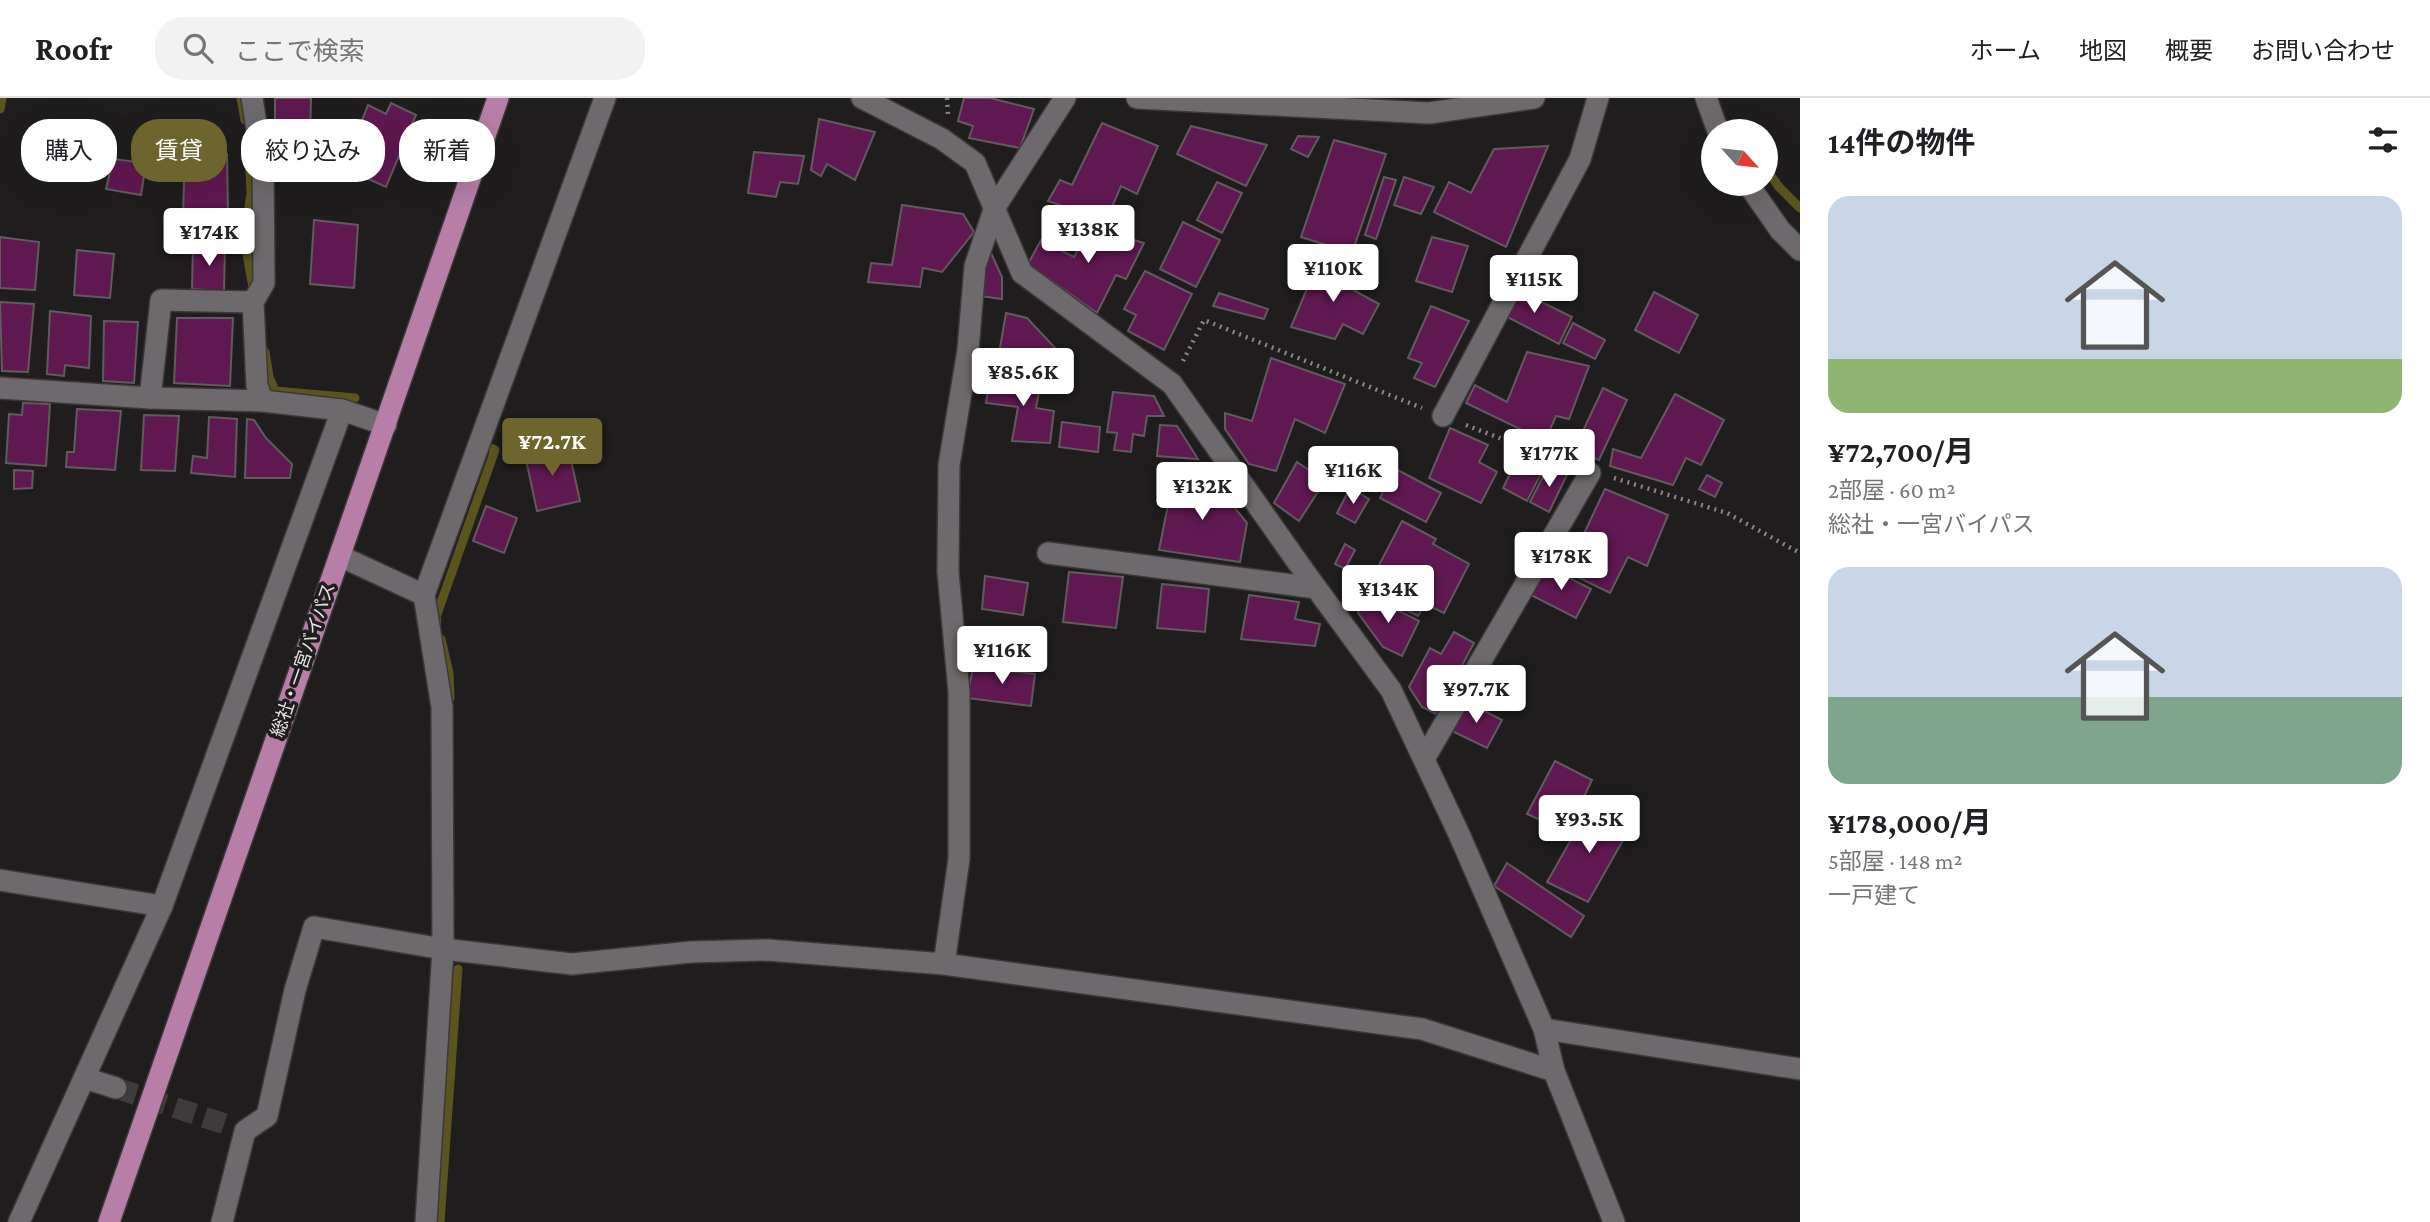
<!DOCTYPE html>
<html lang="ja">
<meta charset="utf-8">
<style>
body{margin:0;font-family:"Crimson Pro","Noto Sans JP",serif;background:#f2f2f2;color:#202124;height:100vh;display:flex;flex-direction:column;font-size:26px;white-space:nowrap}
*{box-sizing:border-box;margin:0}
p{font-size:23px;color:#757577}
.icon{flex:none;width:38px;height:38px;fill:none;stroke:currentColor;stroke-width:2;stroke-linecap:round;stroke-linejoin:round}
.map{position:relative;flex:1;overflow:hidden}
.side{display:flex;flex-direction:column;background:#fff;width:630px}
.side>*{flex:none}
.top-card{position:absolute;left:21px;top:21px;width:665px;height:63px;display:flex;gap:14px}
.needle{width:46px;rotate:117deg}
.tools{position:absolute;left:1701px;top:21px;display:grid;gap:14px}
.tools a{display:grid;place-items:center;width:77px;height:77px;border-radius:50%;background:#fff;box-shadow:0 7px 28px #0002;font-size:35px}
.price{position:absolute;translate:-50% -60px;padding:0 16px;border-radius:7px;background:#fff;color:#222;font-size:23px;line-height:46px;filter:drop-shadow(0 2px 4px #0008)}
.price::after{content:'';position:absolute;left:50%;top:42px;width:21px;height:16px;margin-left:-10px;background:inherit;clip-path:polygon(0 0,100% 0,50% 100%)}
.price.active{background:#6d652d;color:#fff}
ul{padding:0;list-style:none}
li{display:grid;align-content:center;gap:14px;height:371px;padding:0 28px}
li span{display:grid;place-items:center;height:217px;border-radius:21px;color:#555}
li>.icon{margin-inline-start:auto}
span .icon{width:126px;height:126px;fill:#fffc;stroke-width:1}
li b{font-size:30px}
h2{display:flex;justify-content:space-between;align-items:center;height:84px;padding:0 28px;font-size:30px}
.pill{padding:0 24px;border-radius:28px;background:#fff;box-shadow:0 7px 28px #0002;font-size:24px;line-height:63px}
.pill.active{background:#6d652d;color:#fff}
header{display:flex;align-items:center;gap:42px;box-sizing:border-box;height:98px;padding:0 35px;background:#fff;border-bottom:2px solid #e0e0e0}
header strong{font-size:33px}
nav{display:flex;gap:38px;margin-inline-start:auto;font-size:24px}
.search{width:490px;height:63px;background:#f2f2f2;display:flex;align-items:center;gap:18px;box-sizing:border-box;padding:0 24px;border-radius:28px;color:#757577;font-size:26px}
main{display:flex;flex:1;min-height:0}
.map>svg:first-child{display:block}
.lines{fill:none;stroke-linecap:round;stroke-linejoin:round}
.stream{stroke:#5c541e;stroke-width:9}
.building{fill:#601851;stroke:#5f5b5e;stroke-width:2}
.minor-tunnel{stroke:#3e3b3d;stroke-width:21;stroke-dasharray:21 10;stroke-linecap:butt}
.minor-casing{stroke:#3b383a;stroke-width:24}
.trunk-casing{stroke:#3b383a;stroke-width:24}
.path{stroke:#898688;stroke-width:4.5;stroke-dasharray:2 5;stroke-linecap:butt}
.minor{stroke:#6d696c;stroke-width:21}
.trunk{stroke:#b87ea8;stroke-width:21}
.labels{text-anchor:middle;stroke-width:7;stroke-linejoin:round;paint-order:stroke}
.street-label{font-size:18px;fill:#e7e4e6;stroke:#201d1f}
</style>
<header>
<strong>Roofr</strong>
<div class="search"><svg class="icon" aria-label="search" viewBox="0 0 24 24"><circle cx="10" cy="10" r="6"/><path d="M15 15l6 6"/></svg>ここで検索</div>
<nav><a>ホーム</a><a>地図</a><a>概要</a><a>お問い合わせ</a></nav>
</header>
<main>
<div class="map">
<svg width="1800" height="1124" viewBox="0 0 1800 1124">
<rect width="100%" height="100%" fill="#201d1f"/>
<g class="lines">
<g class="stream">
<path d="M241 0 245 22"/>
<path d="M0 11 2 0"/>
<path d="M1734 26 1739 33"/>
<path d="M249 50 251 96 244 140 254 195"/>
<path d="M1766 71 1779 89 1800 110"/>
<path d="M265 254 269 279 275 293 355 300"/>
<path d="M437 524 436 519 495 352 491 350"/>
<path d="M441 541 449 575 450 600"/>
<path d="M440 1124 458 871"/>
</g>
</g>
<g class="building">
<path d="M275 0H311L310 41 275 40Z"/>
<path d="M964 0H990L1034 11 1020 50 969 40 973 28 958 23Z"/>
<path d="M391 5 416 17 386 89 344 70 368 7 386 16Z"/>
<path d="M819 21 875 34 855 82 827 66 821 78 811 72Z"/>
<path d="M1102 25 1158 48 1137 96 1121 88 1106 123 1048 103 1060 82 1072 87Z"/>
<path d="M1191 28 1267 47 1246 88 1177 56Z"/>
<path d="M1298 38 1319 39 1308 59 1291 51Z"/>
<path d="M1334 42 1386 56 1352 155 1301 139Z"/>
<path d="M1548 48 1506 149 1434 114 1449 84 1471 95 1494 51Z"/>
<path d="M185 54 227 56 228 116H183Z"/>
<path d="M754 54 804 58 798 86 780 84 776 99 748 95Z"/>
<path d="M113 61 146 65 141 97 106 91Z"/>
<path d="M1384 79 1396 82 1376 141 1365 137Z"/>
<path d="M1404 79 1434 89 1421 116 1394 107Z"/>
<path d="M1217 84 1242 95 1222 135 1197 122Z"/>
<path d="M902 107 963 116 974 134 942 174 923 170 920 189 868 184 871 165 892 167Z"/>
<path d="M314 122 358 127 354 190 310 186Z"/>
<path d="M1183 124 1220 142 1196 189 1160 171Z"/>
<path d="M1091 128 1144 145 1126 181 1116 177 1097 215 1028 166 1041 142 1074 159Z"/>
<path d="M0 139 39 144 35 192 0 190Z"/>
<path d="M1432 139 1468 148 1452 194 1416 183Z"/>
<path d="M193 147 225 148 224 193 192 191Z"/>
<path d="M77 152 114 156 110 200 74 197Z"/>
<path d="M987 153 991 155 1002 179V201L980 198Z"/>
<path d="M1318 164 1361 182 1355 193 1379 206 1363 236 1343 226 1335 241 1291 229Z"/>
<path d="M1145 173 1192 196 1164 252 1128 233 1136 217 1124 211Z"/>
<path d="M1509 188 1572 219 1559 246 1496 213Z"/>
<path d="M1654 194 1698 217 1679 255 1635 232Z"/>
<path d="M1219 195 1268 211 1264 221 1213 208Z"/>
<path d="M0 204 34 206 28 274 2 273Z"/>
<path d="M1431 208 1469 223 1435 289 1414 280 1422 265 1408 260Z"/>
<path d="M50 213 91 218 89 270 65 267 64 278 47 276Z"/>
<path d="M1006 215 1027 220 1057 252 1055 275 997 267Z"/>
<path d="M177 220H233L230 288 174 285Z"/>
<path d="M104 223 138 224 134 285 103 283Z"/>
<path d="M1573 225 1605 242 1595 261 1563 245Z"/>
<path d="M1527 254 1589 268 1569 321 1556 318 1545 343 1466 305 1475 287 1507 304Z"/>
<path d="M1271 260 1345 286 1325 335 1295 321 1276 373 1249 366 1225 331V315L1252 323Z"/>
<path d="M990 277 1041 283 1036 310 1054 313 1050 345 1012 343 1018 309 986 305Z"/>
<path d="M1603 290 1627 302 1599 362 1574 352Z"/>
<path d="M1113 294 1154 298 1164 318H1147L1144 338 1133 336 1131 354 1114 352 1117 335 1107 334Z"/>
<path d="M1675 296 1724 322 1701 367 1686 360 1673 387 1610 368 1613 351 1641 360Z"/>
<path d="M23 305 50 306 46 368 6 365 9 316 22 317Z"/>
<path d="M77 311 121 313 115 372 66 369 67 354H74Z"/>
<path d="M144 317 179 318 175 373 141 372Z"/>
<path d="M209 319 237 321 235 379 191 375 193 358 207 360Z"/>
<path d="M247 321 254 322 266 340 292 366 290 380H245Z"/>
<path d="M1062 324 1100 329 1098 354 1059 349Z"/>
<path d="M1160 327 1177 328 1198 361 1157 358Z"/>
<path d="M1450 330 1488 347 1479 364 1497 374 1481 405 1429 380Z"/>
<path d="M568 348 580 403 537 413 525 357Z"/>
<path d="M1521 354 1546 366 1527 403 1503 390Z"/>
<path d="M1377 363 1389 369 1376 394 1364 388Z"/>
<path d="M1297 364 1325 383 1299 423 1274 405Z"/>
<path d="M1549 367 1567 377 1549 414 1530 404Z"/>
<path d="M1394 370 1441 395 1426 424 1380 400Z"/>
<path d="M14 372 33 373 32 390 14 391Z"/>
<path d="M1174 377 1214 384 1247 425 1240 464 1159 452Z"/>
<path d="M1707 377 1722 385 1715 399 1699 391Z"/>
<path d="M1350 390 1369 401 1355 425 1337 415Z"/>
<path d="M1605 391 1668 417 1647 468 1628 459 1610 495 1549 465 1565 439 1580 444Z"/>
<path d="M486 408 517 420 504 455 473 443Z"/>
<path d="M1402 423 1436 441 1433 446 1469 466 1444 515 1425 506 1418 518 1366 492Z"/>
<path d="M1345 446 1355 452 1345 471 1335 466Z"/>
<path d="M1546 468 1591 491 1576 520 1531 497Z"/>
<path d="M1069 474 1123 479 1116 530 1063 524Z"/>
<path d="M985 478 1028 485 1023 517 982 511Z"/>
<path d="M1162 486 1209 491 1205 534 1157 530Z"/>
<path d="M1249 497 1299 504 1295 521 1320 526 1315 548 1241 541Z"/>
<path d="M1368 497 1419 523 1402 558 1383 549 1358 515Z"/>
<path d="M1454 534 1474 545 1436 616 1422 609 1409 589 1430 550 1441 556Z"/>
<path d="M973 569 1035 576 1031 608 967 600Z"/>
<path d="M1465 603 1502 622 1487 650 1450 632Z"/>
<path d="M1555 663 1592 682 1567 734 1527 716Z"/>
<path d="M1589 710 1630 730 1588 804 1547 784Z"/>
<path d="M1507 765 1584 818 1571 839 1494 788Z"/>
</g>
<g class="lines">
<path class="minor-tunnel" d="M116 990 231 1028"/>
<defs>
<g id="minor">
<path d="M252 0 263 71 264 185 253 204 257 288 263 303 342 312 386 327"/>
<path d="M862 0 942 41 975 65 1022 175 1172 286 1306 476 1391 592 1459 736 1544 931 1554 973 1614 1124"/>
<path d="M1137 0 1429 15 1534 0"/>
<path d="M1706 0 1718 33"/>
<path d="M1748 86 1780 132 1800 152"/>
<path d="M0 290 150 300 263 303"/>
<path d="M150 300 161 202 253 204"/>
<path d="M1443 318 1580 61 1598 0"/>
<path d="M1048 455 1316 490"/>
<path d="M340 458 424 497 442 609 443 851 426 1124"/>
<path d="M424 497 605 0"/>
<path d="M1424 661 1590 375"/>
<path d="M0 782 162 808"/>
<path d="M944 866 959 761V594L948 474 949 367 968 252 975 168 995 109 1065 0"/>
<path d="M1544 931 1800 971"/>
<path d="M85 980 116 990"/>
<path d="M19 1124 162 808 342 312"/>
<path d="M222 1124 245 1033 267 1018 295 892 314 829 443 851 572 866 691 854 767 852 944 866 1422 931 1554 973"/>
</g>
<path id="trunk" d="M109 1124 498 0"/>
</defs>
<use href="#minor" class="minor-casing"/>
<use href="#trunk" class="trunk-casing"/>
<g class="path">
<path d="M947 0 948 17"/>
<path d="M1183 263 1204 222 1422 310"/>
<path d="M1466 327 1566 366"/>
<path d="M1614 380 1727 415 1800 455"/>
</g>
<use href="#minor" class="minor"/>
<use href="#trunk" class="trunk"/>
</g>
<g class="labels">
<g class="street-label">
<text transform="translate(303 562) rotate(-71)" y="6">総社・一宮バイパス</text>
</g>
</g>
</svg>
<div class="tools">
<a><svg class="needle" viewBox="-14 -14 28 28"><path d="M0-13l5 13h-10z" fill="#e53935"/><path d="M0 13l5-13h-10z" fill="#757577"/></svg></a>
</div>
<b class="price" style="left:1088px;top:167px">¥138K</b>
<b class="price" style="left:209px;top:170px">¥174K</b>
<b class="price" style="left:1333px;top:206px">¥110K</b>
<b class="price" style="left:1534px;top:217px">¥115K</b>
<b class="price" style="left:1023px;top:310px">¥85.6K</b>
<b class="price active" style="left:552px;top:380px">¥72.7K</b>
<b class="price" style="left:1549px;top:391px">¥177K</b>
<b class="price" style="left:1353px;top:408px">¥116K</b>
<b class="price" style="left:1202px;top:424px">¥132K</b>
<b class="price" style="left:1561px;top:494px">¥178K</b>
<b class="price" style="left:1388px;top:527px">¥134K</b>
<b class="price" style="left:1002px;top:588px">¥116K</b>
<b class="price" style="left:1476px;top:627px">¥97.7K</b>
<b class="price" style="left:1589px;top:757px">¥93.5K</b>
<div class="top-card">
<a class="pill">購入</a>
<a class="pill active">賃貸</a>
<a class="pill">絞り込み</a>
<a class="pill">新着</a>
</div>
</div>
<section class="side">
<h2>14件の物件<svg class="icon" aria-label="filters" viewBox="0 0 24 24"><path d="M4 7h16M4 17h16"/><circle cx="9" cy="7" r="2"/><circle cx="15" cy="17" r="2"/></svg></h2>
<ul>
<li><span style="background:linear-gradient(#c9d6e8 75%,#8fb573 0)"><svg class="icon" aria-label="home" viewBox="0 0 24 24"><path d="M3 11l9-7 9 7M6 9v11h12V9"/></svg></span><div><b>¥72,700/月</b><p>2部屋 · 60 m²</p><p>総社・一宮バイパス</p></div></li>
<li><span style="background:linear-gradient(#c9d6e8 60%,#7fa58c 0)"><svg class="icon" aria-label="home" viewBox="0 0 24 24"><path d="M3 11l9-7 9 7M6 9v11h12V9"/></svg></span><div><b>¥178,000/月</b><p>5部屋 · 148 m²</p><p>一戸建て</p></div></li>
</ul>
</section>
</main>
